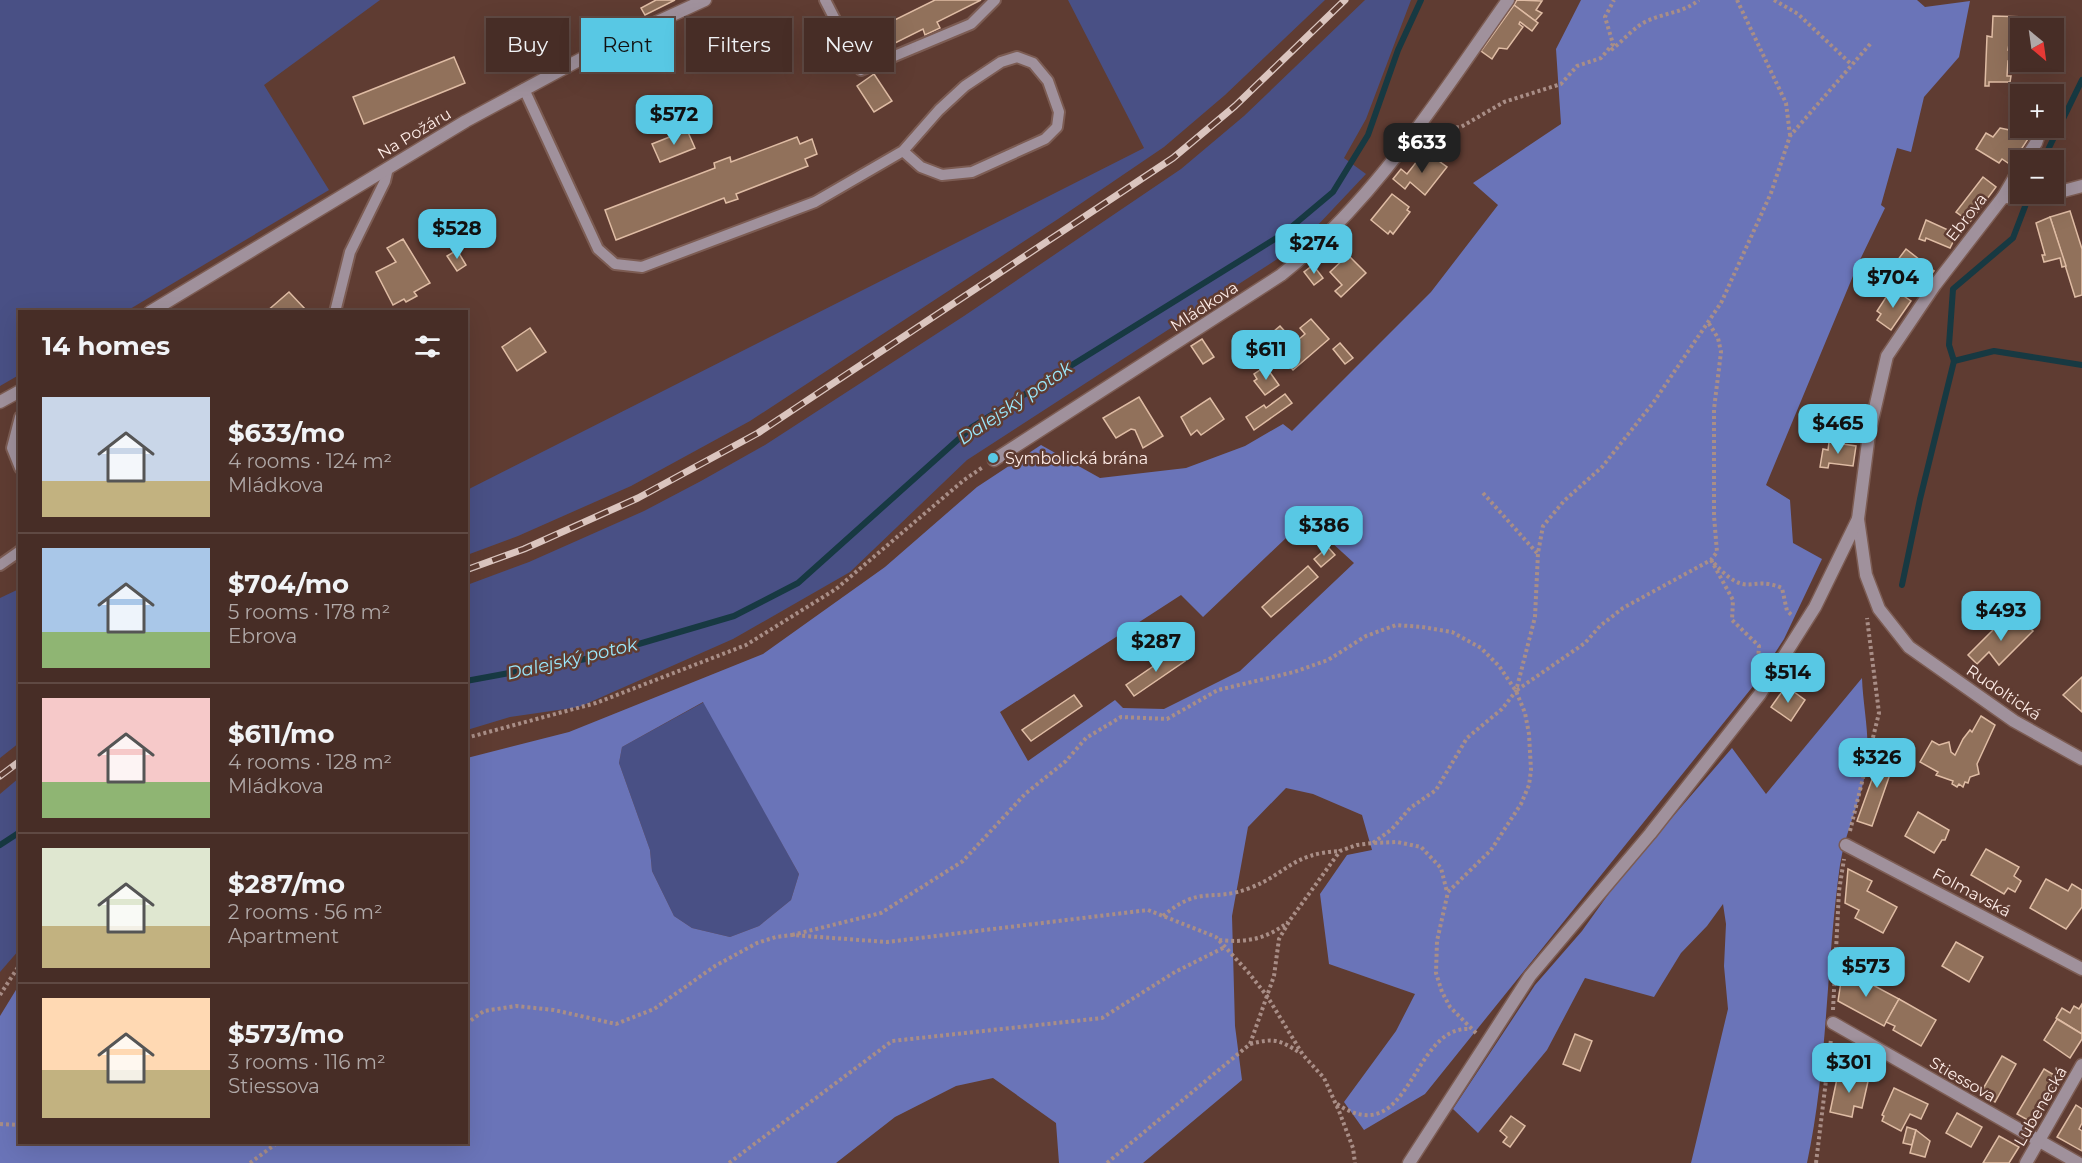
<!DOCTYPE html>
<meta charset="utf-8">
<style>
body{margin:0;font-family:Montserrat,sans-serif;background:#513932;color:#f1f3f6;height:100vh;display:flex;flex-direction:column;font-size:22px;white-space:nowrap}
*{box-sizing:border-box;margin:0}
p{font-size:20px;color:#b0a8a7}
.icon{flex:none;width:33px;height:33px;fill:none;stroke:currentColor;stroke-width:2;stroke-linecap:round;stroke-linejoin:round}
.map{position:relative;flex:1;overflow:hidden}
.sheet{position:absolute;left:18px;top:310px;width:450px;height:834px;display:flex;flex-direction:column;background:#472d26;border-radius:0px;box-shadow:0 6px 24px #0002,0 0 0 2px #5f4943}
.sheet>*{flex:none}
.hud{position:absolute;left:486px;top:18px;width:570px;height:54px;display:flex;gap:12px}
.needle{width:39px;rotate:151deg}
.tools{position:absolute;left:2010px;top:18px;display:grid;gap:12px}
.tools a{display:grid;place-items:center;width:54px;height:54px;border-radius:0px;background:#472d26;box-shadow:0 6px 24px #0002,0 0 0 2px #5f4943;font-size:30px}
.price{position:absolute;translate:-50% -51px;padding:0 14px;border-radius:12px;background:#58c8e4;color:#111;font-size:20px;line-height:39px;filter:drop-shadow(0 2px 3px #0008)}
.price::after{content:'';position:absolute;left:50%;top:36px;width:18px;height:14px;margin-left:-9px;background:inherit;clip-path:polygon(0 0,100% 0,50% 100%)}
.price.on{background:#222;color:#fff}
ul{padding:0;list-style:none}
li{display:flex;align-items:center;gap:18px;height:150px;padding:0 24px}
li+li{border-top:2px solid #5f4943}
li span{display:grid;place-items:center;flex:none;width:168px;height:120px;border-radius:0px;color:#555}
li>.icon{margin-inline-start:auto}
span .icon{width:72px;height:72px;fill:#fffc;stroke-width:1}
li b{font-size:26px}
h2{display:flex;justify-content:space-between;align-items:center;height:72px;padding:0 24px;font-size:26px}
.chip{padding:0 21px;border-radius:0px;background:#472d26;box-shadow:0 6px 24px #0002,0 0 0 2px #5f4943;font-size:21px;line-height:54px}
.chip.on{background:#58c8e4;color:#111}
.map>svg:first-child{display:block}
.green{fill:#495085}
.forest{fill:#6a74b8;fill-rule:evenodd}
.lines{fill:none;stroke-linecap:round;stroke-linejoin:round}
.stream{stroke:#173942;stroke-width:6}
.building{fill:#91715b;stroke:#dfbca4;stroke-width:1.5}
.lane-casing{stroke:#7c5c53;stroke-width:14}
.street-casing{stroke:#7c5c53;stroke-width:15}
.path{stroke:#a98e87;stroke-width:4;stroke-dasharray:3 3;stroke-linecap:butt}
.lane{stroke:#a0919c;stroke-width:10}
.street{stroke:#a0919c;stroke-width:12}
.rail-casing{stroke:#dbc5bf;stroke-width:7}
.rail{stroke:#5f3c32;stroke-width:4.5;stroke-dasharray:14;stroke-linecap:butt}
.poi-dot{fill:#58c8e4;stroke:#5f3c32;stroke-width:2}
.labels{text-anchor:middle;stroke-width:5;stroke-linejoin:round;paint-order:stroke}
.street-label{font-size:16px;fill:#feece7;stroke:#5f3c32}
.poi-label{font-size:16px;fill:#feece7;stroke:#5f3c32;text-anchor:start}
.water-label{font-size:18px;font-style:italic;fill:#9ae8fc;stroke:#5f3c32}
</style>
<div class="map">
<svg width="2082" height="1163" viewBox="0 0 2082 1163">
<rect width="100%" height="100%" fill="#5f3c32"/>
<g class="green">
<path d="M0 0H380L264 85 329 190 125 312H20L19 375 0 386Z"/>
<path d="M1068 0H1325L1225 95 1164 147 1058 219 750 421 631 486 518 536 467 555V490L1144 148Z"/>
<path d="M1365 0H1411L1366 119 1344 158 1366 174 1299 245 967 460 850 572 733 639 579 707 510 717 467 730V585L529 562 644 511 701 481 765 445 964 316 1181 169 1244 116Z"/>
<path d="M19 589V743L0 758V598Z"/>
<path d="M704 702 799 874 791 900 759 926 730 937 692 928 674 916 652 871 650 850 619 763 622 747Z"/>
<path d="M19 778V950L0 972V794Z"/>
</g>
<g class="forest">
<path d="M1581 0H1917L1925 7 1970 1 1959 57 1924 97 1911 152 1897 148 1881 205 1885 208 1858 264 1766 485 1790 500 1793 543 1822 559 1784 639 1754 685 1425 1094 1364 1130 1344 1102 1396 1031 1415 994 1329 964 1320 894 1347 855 1372 850 1362 815 1313 794 1286 788 1248 827 1232 916 1235 1026 1242 1080 1143 1163H1059L1056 1123 993 1078 956 1086 895 1117 836 1163H0V1016L19 985 20 1143H466L467 758 569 732 763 654 885 567 977 487 1041 445 1100 478 1186 468 1245 446 1283 424 1292 431 1431 292 1498 205 1473 183 1561 124 1556 49ZM1306 519 1354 563 1240 671 1164 709 1123 708 1115 700 1028 761 1000 712 1181 595 1203 617ZM703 702 799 874 791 900 759 926 730 937 692 928 674 916 652 871 650 850 619 763 622 747Z"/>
<path d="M1862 678C1863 708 1871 739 1866 769 1861 801 1845 832 1840 865 1826 964 1828 1065 1807 1163H1691L1728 1009 1724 966 1726 924 1723 904 1707 926 1681 953 1654 997 1585 978 1547 1050 1478 1133 1453 1109 1535 985 1582 931 1620 878 1732 748 1766 794Z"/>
</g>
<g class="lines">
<g class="stream">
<path d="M2043 160 2082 80"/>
<path d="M2029 196 2013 238 1953 289 1949 345 1954 361 1994 351 2082 365"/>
<path d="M1902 585 1920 499 1954 361"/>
<path d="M466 681 591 658 734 616 798 583 972 427 1283 234 1333 192 1368 135 1398 50 1421 0"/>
<path d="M0 845 20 832"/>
</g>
</g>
<g class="building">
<path d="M656 0H675L645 15 641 8Z"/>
<path d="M935 0H981L937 22 940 28 925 35 923 29 869 56 860 37Z"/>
<path d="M1517 0 1542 1 1536 10 1542 13 1535 21 1514 5Z"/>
<path d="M1514 5 1538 23 1532 31 1520 22 1519 24 1523 27 1507 49 1499 48 1492 59 1481 51Z"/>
<path d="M1993 16 2027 17V28H2020V44H2009L2008 50H2012V61H2008L2007 76H2011L2010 82H1989V86H1985L1987 36 1992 37Z"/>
<path d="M550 41 556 54 538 62 533 50Z"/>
<path d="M454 57 465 83 364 124 353 97Z"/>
<path d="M874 74 892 101 874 112 857 86Z"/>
<path d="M2000 128 2014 131 2028 139 2011 165 2002 159 1999 163 1976 149 1986 133 1993 137Z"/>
<path d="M687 130 695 148 660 162 652 144Z"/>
<path d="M797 137 800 144 812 139 817 154 805 159 808 166 736 194 738 199 726 203 724 198 616 240 605 210 715 168 714 163 730 157 731 162Z"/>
<path d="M1425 151 1447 167 1425 195 1410 182 1405 189 1393 179 1401 169 1407 174Z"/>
<path d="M1983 177 1996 187 1970 222 1956 212Z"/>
<path d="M1392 194 1409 207 1407 210 1410 212 1393 234 1390 231 1388 234 1371 220Z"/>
<path d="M2070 211 2082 249V295L2075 297 2050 217Z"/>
<path d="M2050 217 2066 266 2062 267 2060 258 2044 262 2042 255H2045L2036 223Z"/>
<path d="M1926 220 1957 234 1950 248 1926 238 1925 241 1919 239Z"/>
<path d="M403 239 430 283 414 292 417 296 406 302 404 299 393 305 376 272 396 262 387 248Z"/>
<path d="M1906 249 1934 271 1917 294 1888 273Z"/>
<path d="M457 250 466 265 457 271 447 256Z"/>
<path d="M1348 255 1366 273 1341 297 1335 291 1342 285 1330 272Z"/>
<path d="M1313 265 1323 278 1314 285 1304 272Z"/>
<path d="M1892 288 1911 301 1891 330 1877 320 1881 314 1877 311Z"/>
<path d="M289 292 306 310 304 312H266Z"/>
<path d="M1311 319 1329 339 1293 370 1266 338 1280 326 1290 337 1287 340 1292 345 1305 334 1300 328Z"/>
<path d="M530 328 546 352 517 371 502 347Z"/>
<path d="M1202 339 1214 357 1203 364 1191 346Z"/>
<path d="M1340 343 1353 358 1345 364 1333 349Z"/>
<path d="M1263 368 1266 372 1269 371 1279 385 1265 395 1254 381 1257 379 1254 374Z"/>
<path d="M1285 394 1292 403 1254 430 1246 417 1264 405 1266 408Z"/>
<path d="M1139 397 1163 436 1143 448 1135 430 1131 429 1116 438 1103 418Z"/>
<path d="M1210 398 1224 419 1201 435 1197 430 1191 435 1181 417Z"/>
<path d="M1829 442 1856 446 1853 466 1829 463 1828 468 1820 467 1823 449 1828 450Z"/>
<path d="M1328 547 1335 555 1321 567 1314 559Z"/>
<path d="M1308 566 1318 577 1271 617 1262 607Z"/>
<path d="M2021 620 2033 631 1999 665 1989 652 1977 664 1968 655 1999 624 2004 628 2011 621 2016 625Z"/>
<path d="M1177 650 1185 661 1134 696 1126 685Z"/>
<path d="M2082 677V712L2063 695Z"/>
<path d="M1786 686 1805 700 1791 721 1771 707Z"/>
<path d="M1074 695 1082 706 1031 741 1022 730Z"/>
<path d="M1981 716 1995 725 1977 764 1979 774 1970 777 1968 783 1965 782 1963 787 1959 784 1957 787 1952 784 1953 781 1936 775 1938 772 1920 762 1932 741 1939 745 1949 742 1951 752 1955 755 1963 739 1970 730 1972 732Z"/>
<path d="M1883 749 1896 757 1872 826 1857 821Z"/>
<path d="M1918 812 1949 830 1945 840H1942L1934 853 1905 836Z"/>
<path d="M1986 849 2019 867 2014 876 2021 881 2015 892 2008 888 2004 894 1971 875Z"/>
<path d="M1848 869 1872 881 1867 891 1897 907 1883 933 1855 918 1859 910 1845 903Z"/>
<path d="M2046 879 2068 891 2072 884 2082 890V907L2066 929 2030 908Z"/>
<path d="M1956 942 1983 957 1969 982 1942 966Z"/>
<path d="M1843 969 1899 999 1884 1026 1838 1001Z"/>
<path d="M1899 999 1936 1020 1921 1046 1893 1030 1895 1026 1886 1022Z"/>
<path d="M2082 1004V1034L2056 1018 2062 1008 2070 1013 2074 1006 2079 1009Z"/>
<path d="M2057 1019 2082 1034V1039L2070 1058 2044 1040Z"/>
<path d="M1575 1034 1592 1041 1580 1071 1563 1064Z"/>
<path d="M2002 1056 2016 1064 1995 1102 1980 1094Z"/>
<path d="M2044 1069 2059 1078 2033 1123 2017 1114Z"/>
<path d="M1847 1073 1869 1077 1862 1108 1854 1106 1852 1117 1830 1112 1838 1074 1846 1076Z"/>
<path d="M1894 1088 1928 1104 1921 1119 1910 1114 1901 1131 1882 1121 1884 1116 1882 1115Z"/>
<path d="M2076 1105 2082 1109V1123L2079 1129 2082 1131V1151L2057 1137Z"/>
<path d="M1957 1113 1982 1127 1971 1147 1946 1133Z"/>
<path d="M1511 1116 1525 1126 1510 1147 1503 1142 1507 1137 1500 1131Z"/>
<path d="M1907 1127 1916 1130 1912 1145 1903 1143Z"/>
<path d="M1916 1130 1930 1141 1925 1157 1910 1153Z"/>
<path d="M1999 1136 2019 1147 2009 1163H1983Z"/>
</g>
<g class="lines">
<defs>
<g id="lane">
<path d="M825 0 861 70 971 24 995 0"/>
<path d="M524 89 598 249 615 264 642 267 815 202 903 151 939 110 965 86 1001 62 1017 57 1033 63 1048 81 1059 112 1057 127 1045 139 972 172 942 175 921 167 903 151"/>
<path d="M335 312 350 252 385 181 388 168"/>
<path d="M20 417 12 448 20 468"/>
<path d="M0 565 20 551"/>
</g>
<g id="street">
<path d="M2025 160 2036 143 2041 128"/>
<path d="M2020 168 2003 197 1935 285 1887 356 1869 434 1858 519 1866 575 1879 609 1909 647 2014 721 2082 759"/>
<path d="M2003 197 2037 198 2082 186"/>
<path d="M150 312 466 121 607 45 705 0"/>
<path d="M0 402 20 391"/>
<path d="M994 460 1281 275C1375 201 1439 97 1508 0"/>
<path d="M1846 845 2082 969"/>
<path d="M1833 1023 2078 1163"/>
<path d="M1409 1163 1530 976 1650 834 1760 694 1815 607 1858 519"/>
<path d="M2026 1163 2082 1065"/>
</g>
</defs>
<use href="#lane" class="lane-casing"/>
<use href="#street" class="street-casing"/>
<g class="path">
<path d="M1737 0 1786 103 1790 135"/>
<path d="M1774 0 1798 14 1852 65"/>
<path d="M1611 50C1623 41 1632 29 1645 22 1665 12 1681 14 1699 0"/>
<path d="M1432 130 1461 127 1504 102 1561 84 1577 66 1601 58 1613 44 1605 17 1614 0"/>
<path d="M1483 493 1537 553"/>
<path d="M1711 560 1733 600 1732 620 1759 646 1758 661 1763 666"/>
<path d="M1714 563C1749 601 1749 574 1782 588L1787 611 1793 616"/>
<path d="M1517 690 1585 643 1600 626 1623 608 1711 560 1717 552 1714 516V409L1721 352 1718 338 1708 322"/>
<path d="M466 738 596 703 746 645 836 589 964 480 983 467"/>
<path d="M1850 831 1879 713 1867 618"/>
<path d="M1373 843 1392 829 1410 808 1436 790 1467 738 1502 709 1516 691 1535 617 1538 553 1543 526 1564 501 1602 467 1653 403 1721 303 1771 193 1790 136 1871 43"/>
<path d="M1163 916C1201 884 1211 903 1250 888 1288 873 1291 854 1339 851"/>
<path d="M792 935 881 913 963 861 1025 794 1066 761 1086 738 1121 717 1167 719 1218 690 1294 672 1328 660 1366 636 1396 625 1422 627 1452 632 1481 648 1499 666 1516 691 1525 713 1529 734 1531 770 1529 785 1521 804 1491 850 1448 892 1437 941 1436 973 1442 992 1450 1007 1476 1033"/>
<path d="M1219 940C1246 943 1267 939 1288 922"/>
<path d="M0 995 20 964"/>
<path d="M1833 1010 1839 891 1844 859"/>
<path d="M466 1024 484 1011 516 1006 554 1010 616 1024 654 1009 715 966 757 943 776 937 792 935 887 942 1148 910 1216 937 1248 972 1267 996 1303 1055 1324 1078 1339 1111 1353 1148 1355 1163"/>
<path d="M1250 1044C1274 1038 1279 1039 1300 1053"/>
<path d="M1337 1104C1411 1153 1411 1025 1470 1029"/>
<path d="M0 1124 20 1125"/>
<path d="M250 1163 277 1143"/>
<path d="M729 1163 892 1041 1102 1018 1175 972 1225 947"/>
<path d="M1107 1163 1250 1044 1274 976 1279 939 1290 920 1340 851 1357 845 1373 843 1397 842 1421 847 1441 868 1447 892"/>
<path d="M1816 1163 1831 1039"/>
</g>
<use href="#lane" class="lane"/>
<use href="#street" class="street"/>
<defs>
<g id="rail">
<path d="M466 570 524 549 638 498 758 433 1173 158 1235 106 1345 0"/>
<path d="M0 776 20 761"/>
</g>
</defs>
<use href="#rail" class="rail-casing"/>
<use href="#rail" class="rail"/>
</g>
<circle class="poi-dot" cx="993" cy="458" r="6"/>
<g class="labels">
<g class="street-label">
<text transform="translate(414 133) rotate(-31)" y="6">Na Požáru</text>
<text transform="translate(1966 217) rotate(-52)" y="6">Ebrova</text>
<text transform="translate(1204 306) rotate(-33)" y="6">Mládkova</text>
<text transform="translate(2004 692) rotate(34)" y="6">Rudoltická</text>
<text transform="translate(1972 892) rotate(28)" y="6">Folmavská</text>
<text transform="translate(1963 1079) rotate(30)" y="6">Stiessova</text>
<text transform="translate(2040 1106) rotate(-60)" y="6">Lubenecká</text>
</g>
<g class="poi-label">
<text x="1005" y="464">Symbolická brána</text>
</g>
<g class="water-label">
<text transform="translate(1015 403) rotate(-34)" y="6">Dalejský potok</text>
<text transform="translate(572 659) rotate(-13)" y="6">Dalejský potok</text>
</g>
</g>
</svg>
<div class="tools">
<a><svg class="needle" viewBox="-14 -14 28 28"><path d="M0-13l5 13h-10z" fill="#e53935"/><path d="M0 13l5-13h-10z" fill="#b0a8a7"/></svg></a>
<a>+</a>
<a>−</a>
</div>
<b class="price" style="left:674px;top:146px">$572</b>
<b class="price on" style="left:1422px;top:174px">$633</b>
<b class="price" style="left:457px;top:260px">$528</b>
<b class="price" style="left:1314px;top:275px">$274</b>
<b class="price" style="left:1893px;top:309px">$704</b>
<b class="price" style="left:1266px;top:381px">$611</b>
<b class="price" style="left:1838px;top:455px">$465</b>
<b class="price" style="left:1324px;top:557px">$386</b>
<b class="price" style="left:2001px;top:642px">$493</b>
<b class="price" style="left:1156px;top:673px">$287</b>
<b class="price" style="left:1788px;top:704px">$514</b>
<b class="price" style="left:1877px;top:789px">$326</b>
<b class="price" style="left:1866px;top:998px">$573</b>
<b class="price" style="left:1849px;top:1094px">$301</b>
<div class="hud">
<a class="chip">Buy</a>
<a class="chip on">Rent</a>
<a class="chip">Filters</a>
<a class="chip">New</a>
</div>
<section class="sheet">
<h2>14 homes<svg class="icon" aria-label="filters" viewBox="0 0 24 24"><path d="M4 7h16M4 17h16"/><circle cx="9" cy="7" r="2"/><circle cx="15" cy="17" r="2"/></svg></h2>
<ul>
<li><span style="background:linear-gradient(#c9d6e8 70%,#c2b280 0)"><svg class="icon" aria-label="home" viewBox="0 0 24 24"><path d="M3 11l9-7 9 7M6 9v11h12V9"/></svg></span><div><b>$633/mo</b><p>4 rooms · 124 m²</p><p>Mládkova</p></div></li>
<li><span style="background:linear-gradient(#a9c7e8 70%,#8fb573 0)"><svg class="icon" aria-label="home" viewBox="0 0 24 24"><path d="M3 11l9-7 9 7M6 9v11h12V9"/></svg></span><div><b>$704/mo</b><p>5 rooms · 178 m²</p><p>Ebrova</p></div></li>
<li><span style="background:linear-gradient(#f6c9c9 70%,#8fb573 0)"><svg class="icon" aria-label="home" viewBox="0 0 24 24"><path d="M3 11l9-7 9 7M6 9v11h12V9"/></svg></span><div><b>$611/mo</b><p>4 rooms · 128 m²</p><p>Mládkova</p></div></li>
<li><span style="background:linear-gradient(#dfe7d0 65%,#c2b280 0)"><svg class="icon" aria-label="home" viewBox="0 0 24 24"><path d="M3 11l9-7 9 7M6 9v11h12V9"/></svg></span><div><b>$287/mo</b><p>2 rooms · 56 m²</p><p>Apartment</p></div></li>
<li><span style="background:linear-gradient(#ffd9b3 60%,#c2b280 0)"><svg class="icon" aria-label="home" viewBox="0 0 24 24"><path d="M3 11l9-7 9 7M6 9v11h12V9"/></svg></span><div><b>$573/mo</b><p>3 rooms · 116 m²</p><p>Stiessova</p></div></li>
</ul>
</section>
</div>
